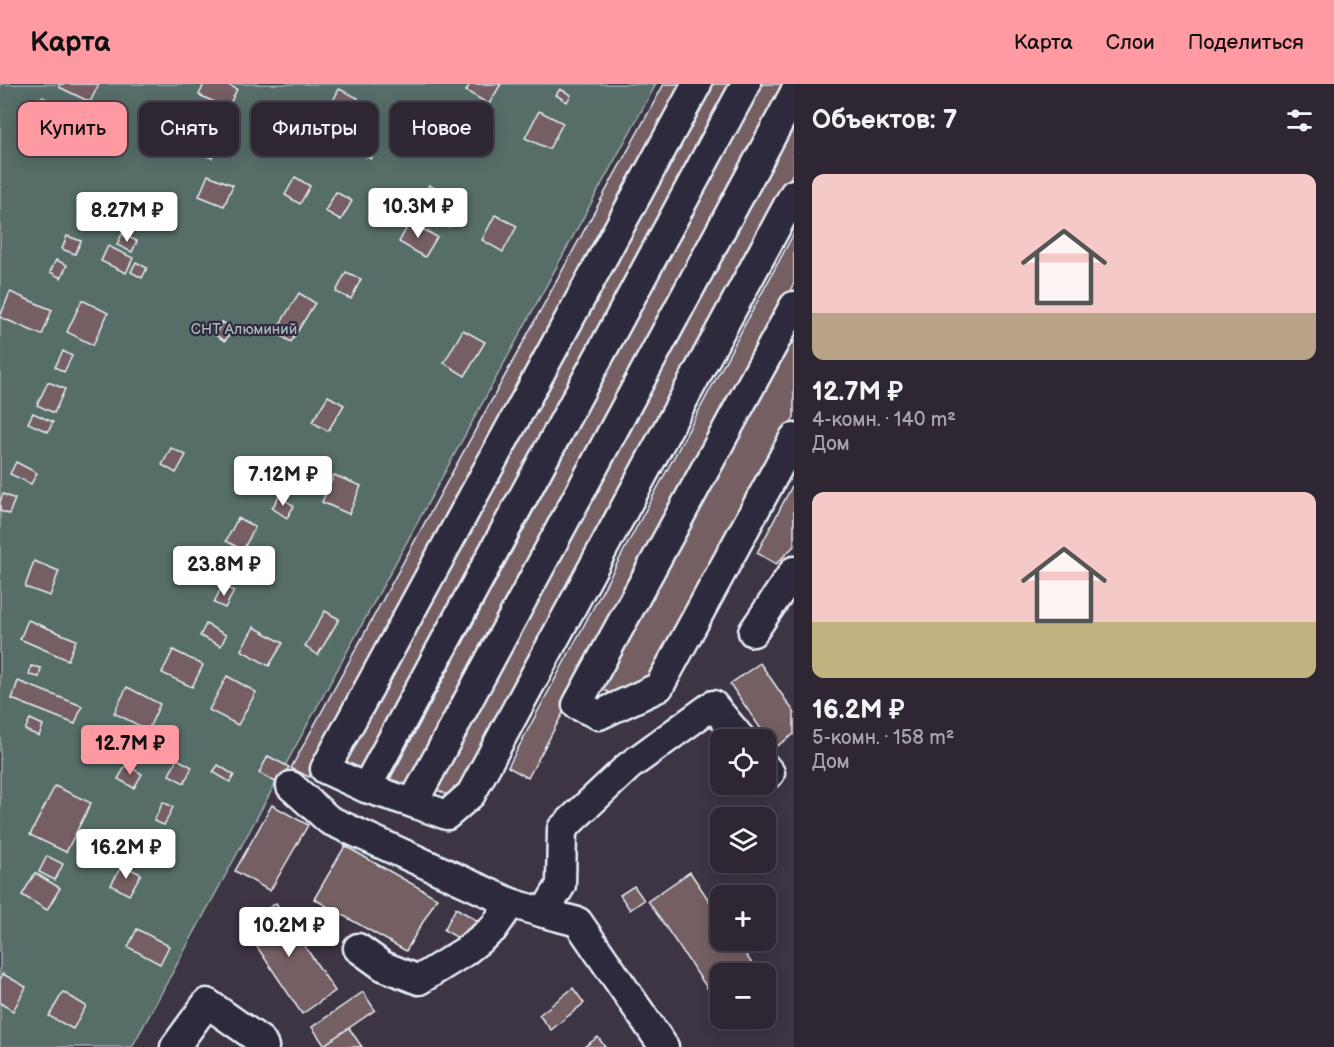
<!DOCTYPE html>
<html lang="ru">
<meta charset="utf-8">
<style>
body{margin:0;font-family:"Balsamiq Sans",sans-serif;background:#362f3b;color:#f1f3f6;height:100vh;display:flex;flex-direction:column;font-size:22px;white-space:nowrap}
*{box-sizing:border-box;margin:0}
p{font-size:20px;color:#a7a5ac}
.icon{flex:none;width:33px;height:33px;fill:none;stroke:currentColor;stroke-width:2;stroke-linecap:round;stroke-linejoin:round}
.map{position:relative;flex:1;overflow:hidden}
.details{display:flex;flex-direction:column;background:#2e2733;width:540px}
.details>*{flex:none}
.banner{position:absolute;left:18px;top:18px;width:570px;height:54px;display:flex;gap:12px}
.buttons{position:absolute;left:710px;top:645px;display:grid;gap:12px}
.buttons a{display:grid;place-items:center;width:66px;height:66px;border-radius:12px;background:#2e2733;box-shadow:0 3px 15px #0003,0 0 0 2px #49444e;font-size:30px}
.price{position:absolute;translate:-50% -51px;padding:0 14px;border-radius:6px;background:#fff;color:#222;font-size:20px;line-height:39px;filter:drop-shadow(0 2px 3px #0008)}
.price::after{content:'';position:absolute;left:50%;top:36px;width:18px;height:14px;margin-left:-9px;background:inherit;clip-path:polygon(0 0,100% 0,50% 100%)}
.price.selected{background:#ff9aa2;color:#111}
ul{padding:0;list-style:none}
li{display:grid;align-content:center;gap:12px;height:318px;padding:0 18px}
li span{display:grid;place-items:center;height:186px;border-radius:12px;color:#555}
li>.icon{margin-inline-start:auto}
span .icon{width:108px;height:108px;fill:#fffc;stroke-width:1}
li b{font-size:26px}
h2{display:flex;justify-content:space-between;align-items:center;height:72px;padding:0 18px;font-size:26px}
.chip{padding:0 21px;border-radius:12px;background:#2e2733;box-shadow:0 3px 15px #0003,0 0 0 2px #49444e;font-size:21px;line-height:54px}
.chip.selected{background:#ff9aa2;color:#111}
header{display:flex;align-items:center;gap:36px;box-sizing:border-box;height:84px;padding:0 30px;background:#ff9aa2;color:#111}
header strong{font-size:28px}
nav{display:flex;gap:33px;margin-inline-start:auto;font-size:21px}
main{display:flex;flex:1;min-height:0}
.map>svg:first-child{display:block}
.green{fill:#576d68;stroke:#a0afb0;stroke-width:1.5}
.building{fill:#745e62;stroke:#e8f1f8;stroke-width:1.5}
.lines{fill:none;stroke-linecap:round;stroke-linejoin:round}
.minor-casing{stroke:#e8f1f8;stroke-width:33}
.minor{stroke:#2f2a3d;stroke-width:28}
.labels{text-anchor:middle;stroke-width:4.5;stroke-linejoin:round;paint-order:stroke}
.park-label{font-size:15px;fill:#a7b6b7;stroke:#2f2a3d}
</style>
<header>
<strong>Карта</strong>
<nav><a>Карта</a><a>Слои</a><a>Поделиться</a></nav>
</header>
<main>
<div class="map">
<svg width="794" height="963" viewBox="0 0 794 963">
<rect width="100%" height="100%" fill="#3d3444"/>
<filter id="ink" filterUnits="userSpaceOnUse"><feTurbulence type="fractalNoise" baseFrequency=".0167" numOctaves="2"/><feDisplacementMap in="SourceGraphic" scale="12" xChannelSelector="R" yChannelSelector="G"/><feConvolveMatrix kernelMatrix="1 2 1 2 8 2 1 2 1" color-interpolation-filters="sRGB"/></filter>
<g filter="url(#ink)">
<path class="green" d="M0 0H656L132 963H0Z"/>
<g class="building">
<path d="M60 0H99L90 18 59 3Z"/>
<path d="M204 0H226L237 5 228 24 199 11Z"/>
<path d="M470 0H501L489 20 466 7Z"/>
<path d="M664 0H686L309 693 291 684Z"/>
<path d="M712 0H736L362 692 342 682Z"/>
<path d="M762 0H790L409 710 388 699Z"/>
<path d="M339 5 358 14 349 30 331 21Z"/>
<path d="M560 5 571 11 567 18 556 11Z"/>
<path d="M42 13 73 28 60 54 28 39Z"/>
<path d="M539 27 563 39 549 65 525 54Z"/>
<path d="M465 31 479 38 469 56 455 49Z"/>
<path d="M794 38V87L456 715 433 704Z"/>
<path d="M195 43 221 53 212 74 186 64Z"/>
<path d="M319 46 332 53 327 64 313 57Z"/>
<path d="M362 47 380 56 371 75 352 65Z"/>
<path d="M208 91 233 101 224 122 199 112Z"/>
<path d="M295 93 310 102 300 120 285 111Z"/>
<path d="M429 101 462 120 449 143 416 124Z"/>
<path d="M336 108 352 117 341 136 325 127Z"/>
<path d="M495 131 517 142 503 168 482 156Z"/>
<path d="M410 138 437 153 425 173 399 158Z"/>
<path d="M794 149V199L528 694 508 683Z"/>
<path d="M122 150 137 157 132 168 117 161Z"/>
<path d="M67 152 81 157 75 170 62 165Z"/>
<path d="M108 162 133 174 126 189 101 177Z"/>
<path d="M56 176 67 181 61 194 50 188Z"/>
<path d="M136 178 147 184 142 194 131 188Z"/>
<path d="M346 188 361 195 351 215 336 208Z"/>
<path d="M10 208 52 226 42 251 0 233Z"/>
<path d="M299 209 315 219 291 258 275 248Z"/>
<path d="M82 216 108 229 93 261 67 248Z"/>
<path d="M222 238 233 244 225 257 215 251Z"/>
<path d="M463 246 485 258 465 292 444 279Z"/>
<path d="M794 247V333L654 593 626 616 601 605Z"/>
<path d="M63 267 72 272 64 288 55 283Z"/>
<path d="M48 298 65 305 54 329 37 321Z"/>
<path d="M328 312 344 321 328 347 312 338Z"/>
<path d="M33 329 53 338 48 348 28 339Z"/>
<path d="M171 364 186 371 176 389 162 381Z"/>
<path d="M16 378 37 389 31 400 10 390Z"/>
<path d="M334 391 361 402 349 430 322 418Z"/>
<path d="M794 398V462L776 480 757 469Z"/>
<path d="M3 410 15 415 9 430 0 427V418Z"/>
<path d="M279 412 294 422 287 434 272 424Z"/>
<path d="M238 434 255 443 243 466 226 457Z"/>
<path d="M34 477 59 487 50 512 25 503Z"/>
<path d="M215 477 225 482 215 499 206 493Z"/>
<path d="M222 502 234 507 225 524 214 519Z"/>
<path d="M325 527 339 535 318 571 305 562Z"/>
<path d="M28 536 76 556 68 576 20 555Z"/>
<path d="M206 540 226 551 221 562 200 552Z"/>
<path d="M254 543 283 559 269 582 241 566Z"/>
<path d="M173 566 203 581 192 603 162 589Z"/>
<path d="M760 579 794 628V650L774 664 730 600Z"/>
<path d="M31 582 41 584 39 593 29 591Z"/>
<path d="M227 592 256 608 238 641 209 626Z"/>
<path d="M18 597 82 622 75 640 12 615Z"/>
<path d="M127 603 160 620 148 646 114 629Z"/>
<path d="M30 635 43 641 39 652 25 646Z"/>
<path d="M268 672 289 683 279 700 259 689Z"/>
<path d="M177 675 192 683 184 699 169 691Z"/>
<path d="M126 681 142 690 134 704 118 695Z"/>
<path d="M218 681 234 691 230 698 213 688Z"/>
<path d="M55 702 91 719 66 768 30 751Z"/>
<path d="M163 718 173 723 164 741 154 737Z"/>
<path d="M272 721 308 741 270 807 235 787Z"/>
<path d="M345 762 437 814 406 867 314 815Z"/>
<path d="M47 772 63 780 55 796 39 788Z"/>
<path d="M122 781 141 790 129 811 111 801Z"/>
<path d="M690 788 720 833V856H736L759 890H720V919L718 920 648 817Z"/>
<path d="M35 789 60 804 47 826 22 811Z"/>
<path d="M634 802 644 816 630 826 620 811Z"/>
<path d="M276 819 335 907 302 930 243 842Z"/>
<path d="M456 824 478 837 465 858 444 846Z"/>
<path d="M137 845 169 862 160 880 128 863Z"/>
<path d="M3 890 26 903 13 927 0 919V895Z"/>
<path d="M573 904 584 919 551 946 539 931Z"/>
<path d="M63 908 86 922 73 945 49 932Z"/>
<path d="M363 908 375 926 324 961 312 943Z"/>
<path d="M349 944 362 963H325L324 961Z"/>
<path d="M598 953 605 963H584Z"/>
</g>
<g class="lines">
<defs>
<g id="minor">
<path d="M697 0 325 685 366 704 746 0"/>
<path d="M794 10 413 719 447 731 471 710 794 110"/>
<path d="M794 222 577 621 599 631 659 603 794 354"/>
<path d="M753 548 794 487"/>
<path d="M765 683 770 689"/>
<path d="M291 702 329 736 511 819 544 829 561 801 562 745 629 682 713 621 742 656"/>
<path d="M366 704 413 719"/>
<path d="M544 829 578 838 664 963"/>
<path d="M358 864 383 882 419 896 464 868 493 845 511 819"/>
<path d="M175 963 207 919 261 957 264 963"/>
</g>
</defs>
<use href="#minor" class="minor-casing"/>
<use href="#minor" class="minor"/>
</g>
</g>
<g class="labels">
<g class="park-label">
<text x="244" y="250">СНТ Алюминий</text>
</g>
</g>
</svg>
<div class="buttons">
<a><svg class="icon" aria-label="locate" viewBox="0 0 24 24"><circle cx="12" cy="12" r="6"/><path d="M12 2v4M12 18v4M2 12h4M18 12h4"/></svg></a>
<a><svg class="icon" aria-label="layers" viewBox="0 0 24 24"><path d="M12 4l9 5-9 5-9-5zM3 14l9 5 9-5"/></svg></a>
<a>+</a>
<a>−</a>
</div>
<b class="price" style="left:418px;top:155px">10.3M ₽</b>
<b class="price" style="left:127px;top:159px">8.27M ₽</b>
<b class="price" style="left:283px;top:423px">7.12M ₽</b>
<b class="price" style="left:224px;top:513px">23.8M ₽</b>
<b class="price selected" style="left:130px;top:692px">12.7M ₽</b>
<b class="price" style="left:126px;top:796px">16.2M ₽</b>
<b class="price" style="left:289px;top:874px">10.2M ₽</b>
<div class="banner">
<a class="chip selected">Купить</a>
<a class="chip">Снять</a>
<a class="chip">Фильтры</a>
<a class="chip">Новое</a>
</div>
</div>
<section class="details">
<h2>Объектов: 7<svg class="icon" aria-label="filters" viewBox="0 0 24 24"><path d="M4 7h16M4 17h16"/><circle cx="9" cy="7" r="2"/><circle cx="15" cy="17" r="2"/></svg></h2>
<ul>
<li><span style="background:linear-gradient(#f6c9c9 75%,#b9a48a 0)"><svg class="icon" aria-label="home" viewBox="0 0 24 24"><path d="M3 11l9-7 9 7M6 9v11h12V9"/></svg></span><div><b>12.7M ₽</b><p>4-комн. · 140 m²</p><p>Дом</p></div></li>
<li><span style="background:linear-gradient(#f6c9c9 70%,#c2b280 0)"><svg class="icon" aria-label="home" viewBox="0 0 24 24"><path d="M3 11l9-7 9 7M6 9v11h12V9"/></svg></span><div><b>16.2M ₽</b><p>5-комн. · 158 m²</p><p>Дом</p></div></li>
</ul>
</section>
</main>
